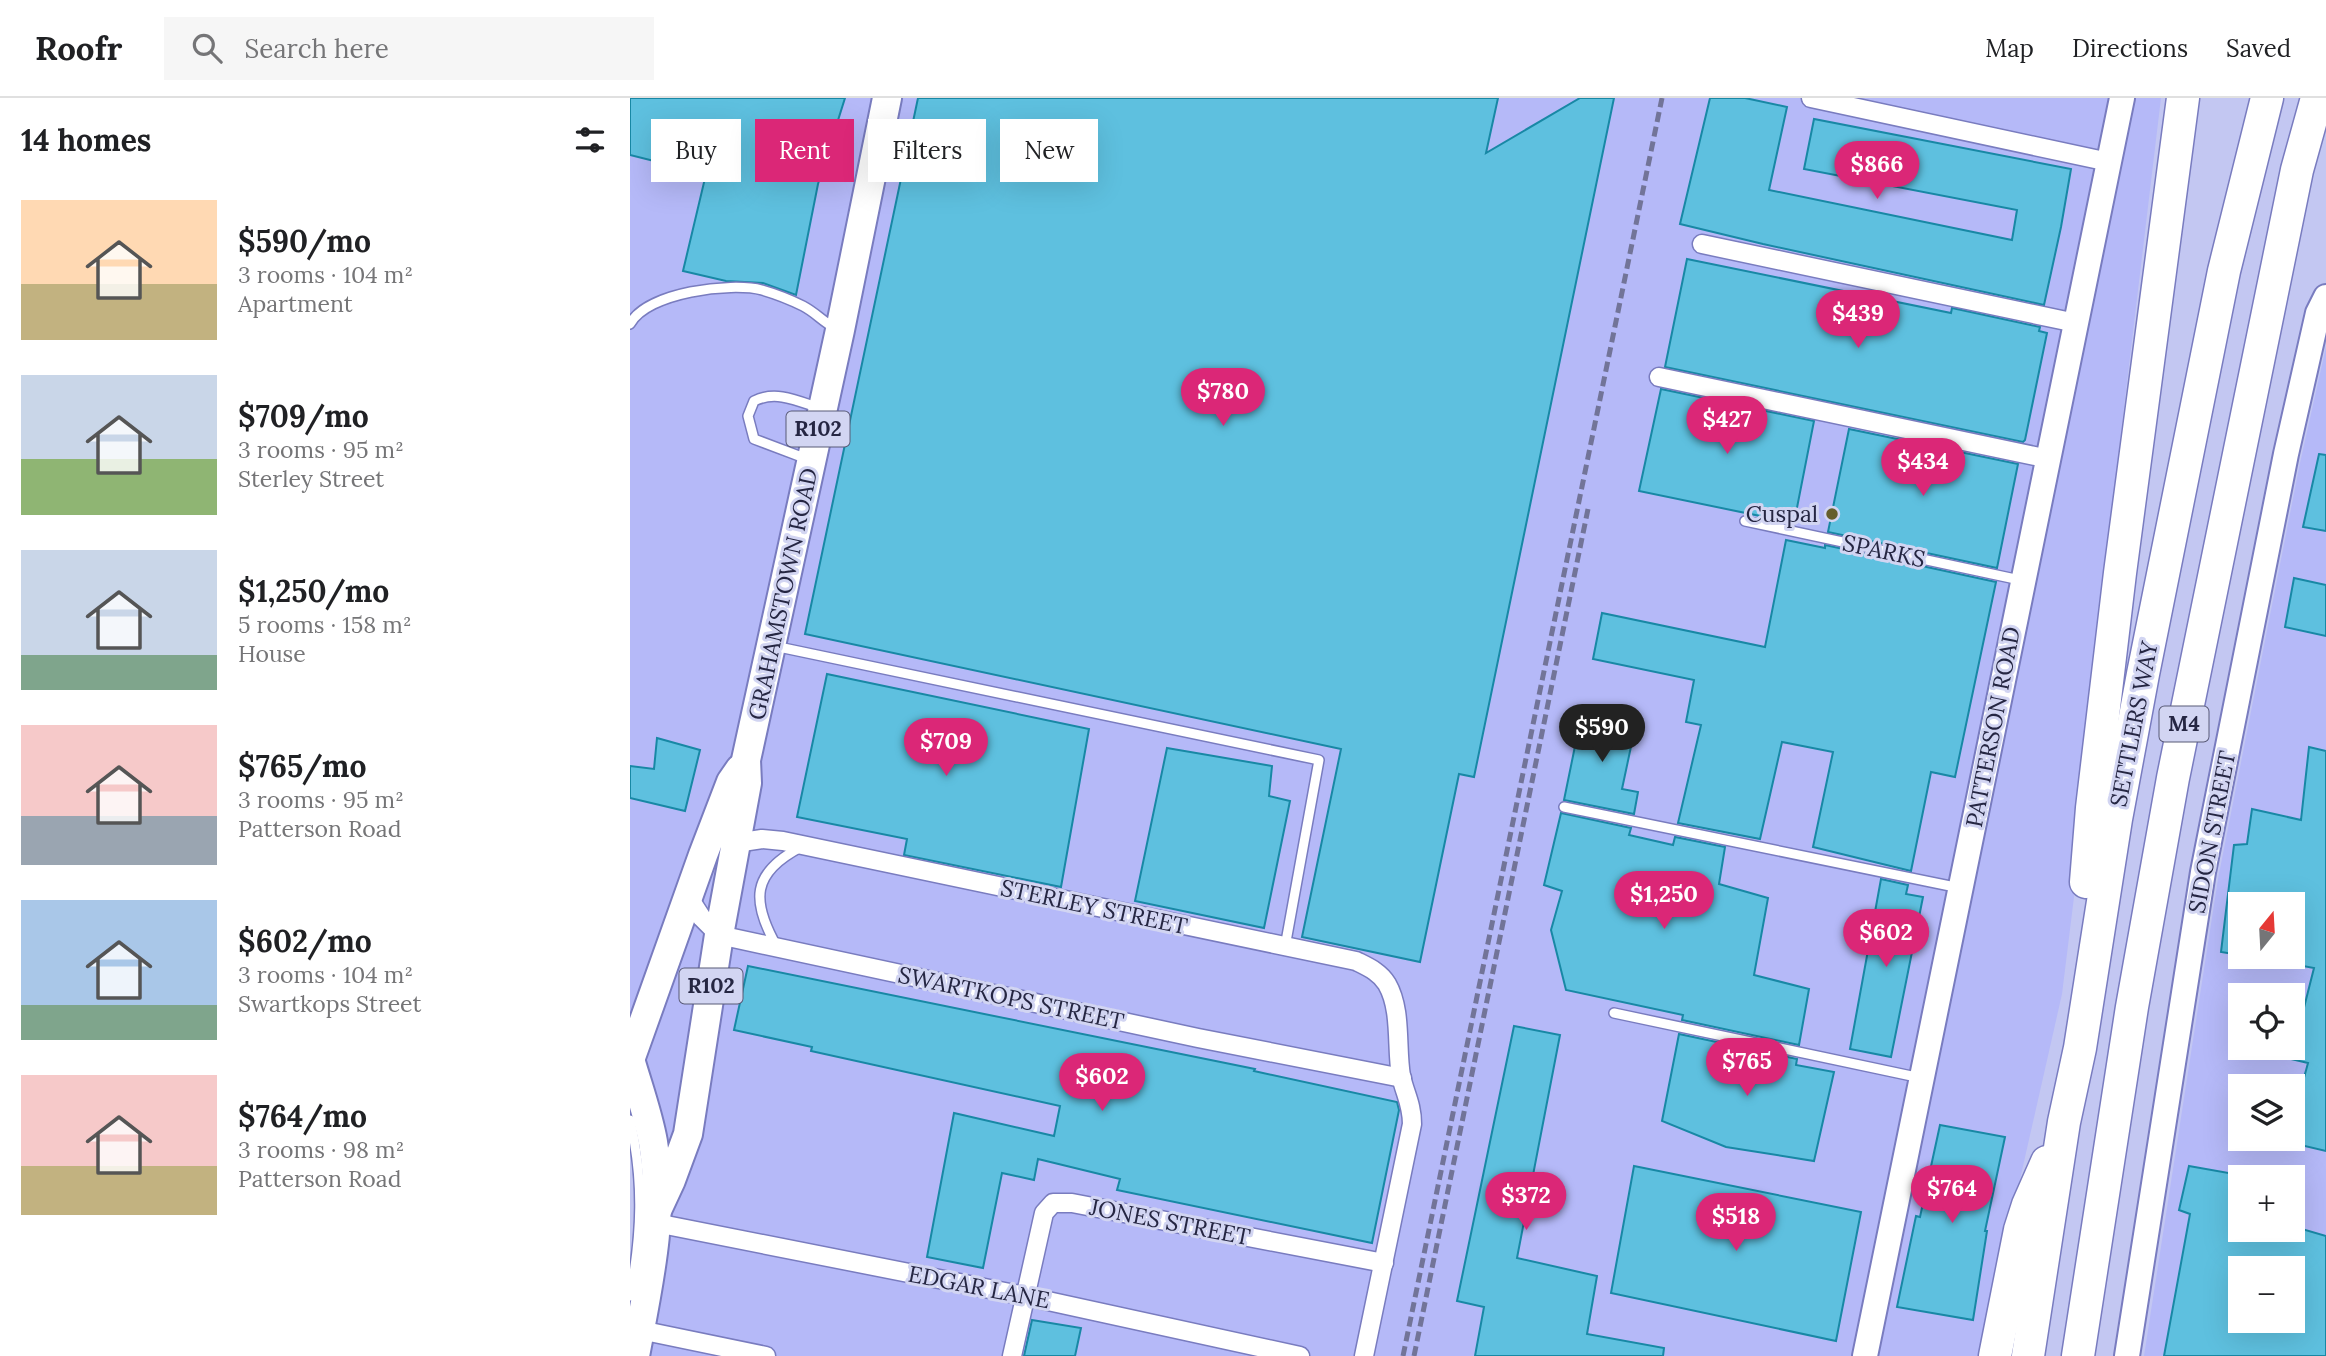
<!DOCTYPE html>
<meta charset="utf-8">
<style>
body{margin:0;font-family:Lora,serif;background:#f6f6f6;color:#202124;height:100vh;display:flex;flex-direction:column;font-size:26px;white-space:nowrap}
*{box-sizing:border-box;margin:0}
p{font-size:23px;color:#757577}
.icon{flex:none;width:38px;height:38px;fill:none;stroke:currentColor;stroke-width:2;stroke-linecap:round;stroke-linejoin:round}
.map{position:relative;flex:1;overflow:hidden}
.panel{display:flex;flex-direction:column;background:#fff;width:630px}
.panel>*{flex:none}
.guide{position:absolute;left:21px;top:21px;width:665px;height:63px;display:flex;gap:14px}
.needle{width:46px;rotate:18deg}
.tools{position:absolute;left:1598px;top:794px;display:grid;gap:14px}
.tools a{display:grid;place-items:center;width:77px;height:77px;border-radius:0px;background:#fff;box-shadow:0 7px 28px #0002;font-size:35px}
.price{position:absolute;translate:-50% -60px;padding:0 16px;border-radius:24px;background:#db2777;color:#fff;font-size:23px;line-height:46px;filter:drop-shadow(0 2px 4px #0008)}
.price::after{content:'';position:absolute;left:50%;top:42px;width:21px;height:16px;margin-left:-10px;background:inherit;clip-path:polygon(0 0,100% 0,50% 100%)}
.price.active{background:#222;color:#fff}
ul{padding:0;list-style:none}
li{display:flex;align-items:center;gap:21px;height:175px;padding:0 21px}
li span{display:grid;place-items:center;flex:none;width:196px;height:140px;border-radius:0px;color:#555}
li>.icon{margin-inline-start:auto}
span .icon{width:84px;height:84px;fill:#fffc;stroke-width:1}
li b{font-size:30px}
h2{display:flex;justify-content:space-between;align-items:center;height:84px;padding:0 21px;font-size:30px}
.pill{padding:0 24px;border-radius:0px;background:#fff;box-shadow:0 7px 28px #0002;font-size:24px;line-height:63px}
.pill.active{background:#db2777;color:#fff}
header{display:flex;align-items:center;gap:42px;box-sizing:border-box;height:98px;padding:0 35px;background:#fff;border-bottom:2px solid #e0e0e0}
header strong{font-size:33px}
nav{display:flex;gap:38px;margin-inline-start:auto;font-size:24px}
.search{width:490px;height:63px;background:#f6f6f6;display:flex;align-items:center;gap:18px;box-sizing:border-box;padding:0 24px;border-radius:0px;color:#757577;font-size:26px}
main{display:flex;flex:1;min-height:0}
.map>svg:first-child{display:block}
.built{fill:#b5b9f8;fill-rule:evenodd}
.building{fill:#5ec0df;stroke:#1888a5;stroke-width:2;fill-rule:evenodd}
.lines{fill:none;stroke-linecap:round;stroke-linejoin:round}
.lane-casing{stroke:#797cbf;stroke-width:12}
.street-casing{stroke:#797cbf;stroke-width:21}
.secondary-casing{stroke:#797cbf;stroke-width:28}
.primary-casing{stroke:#797cbf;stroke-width:32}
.highway-casing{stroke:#797cbf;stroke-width:35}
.lane{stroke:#fff;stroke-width:9}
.street{stroke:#fff;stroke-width:18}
.secondary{stroke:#fff;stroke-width:24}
.primary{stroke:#fff;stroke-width:28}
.highway{stroke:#fff;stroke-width:32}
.rail{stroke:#727498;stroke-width:5;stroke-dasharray:10 5;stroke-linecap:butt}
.poi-dot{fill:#665e2b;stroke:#d2d5f2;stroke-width:2.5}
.labels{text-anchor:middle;stroke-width:6;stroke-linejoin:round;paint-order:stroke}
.shield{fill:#d2d5f2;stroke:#595a77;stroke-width:2}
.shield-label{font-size:21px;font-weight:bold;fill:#252642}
.poi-label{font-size:23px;fill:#252642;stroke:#d2d5f2;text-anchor:end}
.street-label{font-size:23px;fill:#252642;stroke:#d2d5f2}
</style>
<header>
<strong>Roofr</strong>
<div class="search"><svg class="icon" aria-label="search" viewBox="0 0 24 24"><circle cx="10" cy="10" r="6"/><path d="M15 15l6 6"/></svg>Search here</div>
<nav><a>Map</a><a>Directions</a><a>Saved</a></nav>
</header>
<main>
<section class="panel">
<h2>14 homes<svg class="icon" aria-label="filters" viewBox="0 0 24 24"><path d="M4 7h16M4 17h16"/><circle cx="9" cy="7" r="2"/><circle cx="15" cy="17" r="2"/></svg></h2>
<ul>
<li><span style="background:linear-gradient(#ffd9b3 60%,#c2b280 0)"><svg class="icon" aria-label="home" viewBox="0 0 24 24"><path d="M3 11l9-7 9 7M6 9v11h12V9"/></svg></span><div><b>$590/mo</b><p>3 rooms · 104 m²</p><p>Apartment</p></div></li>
<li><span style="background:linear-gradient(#c9d6e8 60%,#8fb573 0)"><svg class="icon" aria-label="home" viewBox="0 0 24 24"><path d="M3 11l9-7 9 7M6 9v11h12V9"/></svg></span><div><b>$709/mo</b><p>3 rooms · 95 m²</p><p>Sterley Street</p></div></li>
<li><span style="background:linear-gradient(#c9d6e8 75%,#7fa58c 0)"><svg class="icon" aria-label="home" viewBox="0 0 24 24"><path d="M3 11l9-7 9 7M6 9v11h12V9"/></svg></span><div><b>$1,250/mo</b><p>5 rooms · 158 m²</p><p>House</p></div></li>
<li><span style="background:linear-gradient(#f6c9c9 65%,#9aa5b1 0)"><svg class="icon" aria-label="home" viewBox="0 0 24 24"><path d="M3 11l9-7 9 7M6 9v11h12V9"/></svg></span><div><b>$765/mo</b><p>3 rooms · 95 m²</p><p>Patterson Road</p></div></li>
<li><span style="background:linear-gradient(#a9c7e8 75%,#7fa58c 0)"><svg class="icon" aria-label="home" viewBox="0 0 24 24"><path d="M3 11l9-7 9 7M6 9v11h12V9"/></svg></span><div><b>$602/mo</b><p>3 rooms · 104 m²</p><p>Swartkops Street</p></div></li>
<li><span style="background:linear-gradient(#f6c9c9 65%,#c2b280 0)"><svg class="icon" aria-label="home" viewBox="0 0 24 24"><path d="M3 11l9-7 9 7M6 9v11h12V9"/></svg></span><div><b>$764/mo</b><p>3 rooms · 98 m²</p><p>Patterson Road</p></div></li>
</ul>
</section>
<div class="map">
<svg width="1696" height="1258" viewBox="0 0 1696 1258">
<rect width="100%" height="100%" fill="#c3c7f2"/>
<g class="built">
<path d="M0 0H1531L1481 418 1445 791 1432 896 1350 1258H16L40 1139 38 1045 0 921Z"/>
<path d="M1696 249V1243L1692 1258H1514L1588 781 1670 365ZM1610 807H1662V859H1610ZM1610 898H1662V950H1610ZM1610 989H1662V1041H1610ZM1610 1080H1662V1132H1610ZM1610 1171H1662V1223H1610Z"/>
</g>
<g class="building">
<path d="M0 0H215L188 86 166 197 133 185 96 183 53 173 76 76 0 57Z"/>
<path d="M288 0H868L856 55 950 0H984L844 679 829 676 790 864 672 839 711 651 175 536Z"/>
<path d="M1080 0H1115L1157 9 1139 92 1382 142 1387 112 1174 71 1184 21 1441 71 1431 129 1414 207 1133 146 1050 126Z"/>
<path d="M1057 161 1321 215 1322 210 1410 229 1409 233 1417 235 1395 342 1393 344 1035 269Z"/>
<path d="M1031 291 1184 323 1164 425 1009 393Z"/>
<path d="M1219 331 1388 366 1367 470 1198 434Z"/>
<path d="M1689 356 1696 357V433L1673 429Z"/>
<path d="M1156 442 1195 450V447L1366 484 1325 679 1301 674 1281 773 1183 749 1203 654 1152 644 1130 741 1048 725 1071 627 1056 624 1064 582 963 561 972 515 1135 549Z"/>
<path d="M1664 480 1696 487V538L1655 529Z"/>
<path d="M197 576 459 631 431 789 274 757 277 741 167 719Z"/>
<path d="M952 614 1006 625 992 691 1008 694 1004 716 934 702Z"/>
<path d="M27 640 70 652 55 713 0 700V668L24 671Z"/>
<path d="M1679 649 1696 653V1053L1662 1045V1024L1678 965 1661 961 1684 870 1662 866V807H1610V857L1591 854 1604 747 1617 746 1622 711 1671 722Z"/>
<path d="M537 650 642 668 639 698 660 703 634 830 505 803Z"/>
<path d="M931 715 1001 730 999 737 1043 747 1045 739 1095 749 1089 786 1138 800 1124 877 1179 891 1169 947 1052 922 1053 917 936 892 921 832 932 793 914 787Z"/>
<path d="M1251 781 1278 787 1276 796 1293 799 1261 959 1220 951Z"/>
<path d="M118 868 625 971 624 973 767 1004 769 1012 742 1145 487 1092 490 1081 408 1061 404 1082 372 1075 353 1170 297 1159 324 1015 424 1038 430 1008 181 953 182 949 104 932Z"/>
<path d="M884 928 930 937 887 1160 967 1178 957 1236 1034 1250 1033 1258H845L854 1209 827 1203Z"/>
<path d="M1049 936 1167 961 1166 967 1204 974 1184 1063 1096 1049 1032 1023Z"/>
<path d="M1310 1027 1375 1039 1355 1133H1357L1343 1222 1267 1209 1286 1118 1290 1119Z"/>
<path d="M1004 1068 1231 1114 1206 1243 981 1195Z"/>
<path d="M1559 1068 1610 1077V1132H1662V1128L1696 1138V1258H1534L1560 1116 1549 1112ZM1610 1171H1662V1223H1610Z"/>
<path d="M402 1222 451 1230 445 1258H394Z"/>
</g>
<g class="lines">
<defs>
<g id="lane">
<path d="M0 226C17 194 101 184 132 192 146 196 161 202 173 208 185 214 193 224 205 230"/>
<path d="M177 361 124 341 118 318 124 303C146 292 168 303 189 310"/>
<path d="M1115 423 1390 482"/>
<path d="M144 548 689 662 655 849"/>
<path d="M934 709 1330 790"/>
<path d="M147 849C121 803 121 775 171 749"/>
<path d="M984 915 1291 980"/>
<path d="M0 1022C14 1083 12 1136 0 1198"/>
</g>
<g id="street">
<path d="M1181 0 1479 64"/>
<path d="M1072 146 1446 225"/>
<path d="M1029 279 1419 361"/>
<path d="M99 746 132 741 153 743 726 863C738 869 750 874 757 886 772 912 766 949 771 978 775 996 782 1006 782 1026L734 1258"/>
<path d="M59 800 72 820 89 837 568 940 772 980"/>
<path d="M26 1125 395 1198 670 1258"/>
<path d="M10 1232 136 1258"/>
<path d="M382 1258 414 1115 423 1105H442L754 1165"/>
</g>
<g id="secondary">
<path d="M1235 1258 1492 0"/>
<path d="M1497 1258 1573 774 1656 356 1688 215 1696 199"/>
</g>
<g id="primary">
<path d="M0 961C8 989 18 1016 23 1044 35 1116 18 1188 5 1258"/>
<path d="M0 962 73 757 101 684 110 671"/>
<path d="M28 1110 41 1082 58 1036 89 837 117 685 116 662 210 232 257 0"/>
</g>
<g id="highway">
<path d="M1456 784 1462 710 1490 475 1553 0"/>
<path d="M1365 1258 1390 1132 1398 1107 1417 1064"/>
<path d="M1398 1258 1434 1024 1450 950 1486 721 1513 576 1594 173 1637 0"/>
<path d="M1448 1258 1502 909 1543 680 1667 72 1687 0"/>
</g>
</defs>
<use href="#lane" class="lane-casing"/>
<use href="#street" class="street-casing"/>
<use href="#secondary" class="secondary-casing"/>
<use href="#primary" class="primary-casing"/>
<use href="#highway" class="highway-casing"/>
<use href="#lane" class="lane"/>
<use href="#street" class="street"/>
<use href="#secondary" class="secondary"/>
<use href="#primary" class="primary"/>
<use href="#highway" class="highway"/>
<g class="rail">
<path d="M773 1258 1032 0"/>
<path d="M784 1258 958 411"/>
</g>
</g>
<circle class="poi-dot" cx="1202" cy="416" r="7"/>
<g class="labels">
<g class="shield">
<rect x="156.5" y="313.5" width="63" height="35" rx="5"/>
<rect x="1529.5" y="608.5" width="49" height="35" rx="5"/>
<rect x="49.5" y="870.5" width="63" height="35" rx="5"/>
</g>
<g class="shield-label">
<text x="188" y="338">R102</text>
<text x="1554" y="633">M4</text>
<text x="81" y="895">R102</text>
</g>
<g class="poi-label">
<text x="1188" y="424">Cuspal</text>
</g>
<g class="street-label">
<text transform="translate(1254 453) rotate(12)" y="8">SPARKS</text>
<text transform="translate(153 496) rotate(-78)" y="8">GRAHAMSTOWN ROAD</text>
<text transform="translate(1504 626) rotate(-79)" y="8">SETTLERS WAY</text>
<text transform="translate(1363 629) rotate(-79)" y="8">PATTERSON ROAD</text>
<text transform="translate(1582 734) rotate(-79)" y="8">SIDON STREET</text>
<text transform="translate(464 809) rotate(12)" y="8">STERLEY STREET</text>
<text transform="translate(381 900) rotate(12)" y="8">SWARTKOPS STREET</text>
<text transform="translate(540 1124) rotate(11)" y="8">JONES STREET</text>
<text transform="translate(349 1189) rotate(11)" y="8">EDGAR LANE</text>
</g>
</g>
</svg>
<div class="tools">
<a><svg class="needle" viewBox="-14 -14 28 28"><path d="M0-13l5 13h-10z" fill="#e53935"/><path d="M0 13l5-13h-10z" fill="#757577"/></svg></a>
<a><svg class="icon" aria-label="locate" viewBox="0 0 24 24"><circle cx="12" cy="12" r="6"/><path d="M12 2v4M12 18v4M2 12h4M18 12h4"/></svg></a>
<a><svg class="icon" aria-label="layers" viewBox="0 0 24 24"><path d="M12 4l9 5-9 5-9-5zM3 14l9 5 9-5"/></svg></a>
<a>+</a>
<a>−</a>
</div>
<b class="price" style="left:1247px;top:103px">$866</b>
<b class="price" style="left:1228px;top:252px">$439</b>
<b class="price" style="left:593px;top:330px">$780</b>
<b class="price" style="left:1097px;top:358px">$427</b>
<b class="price" style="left:1293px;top:400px">$434</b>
<b class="price active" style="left:972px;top:666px">$590</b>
<b class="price" style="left:316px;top:680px">$709</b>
<b class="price" style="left:1034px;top:833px">$1,250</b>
<b class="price" style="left:1256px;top:871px">$602</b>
<b class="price" style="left:1117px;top:1000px">$765</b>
<b class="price" style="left:472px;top:1015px">$602</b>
<b class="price" style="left:1322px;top:1127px">$764</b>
<b class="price" style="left:896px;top:1134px">$372</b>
<b class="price" style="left:1106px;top:1155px">$518</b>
<div class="guide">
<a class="pill">Buy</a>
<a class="pill active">Rent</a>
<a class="pill">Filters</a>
<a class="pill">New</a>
</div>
</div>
</main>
